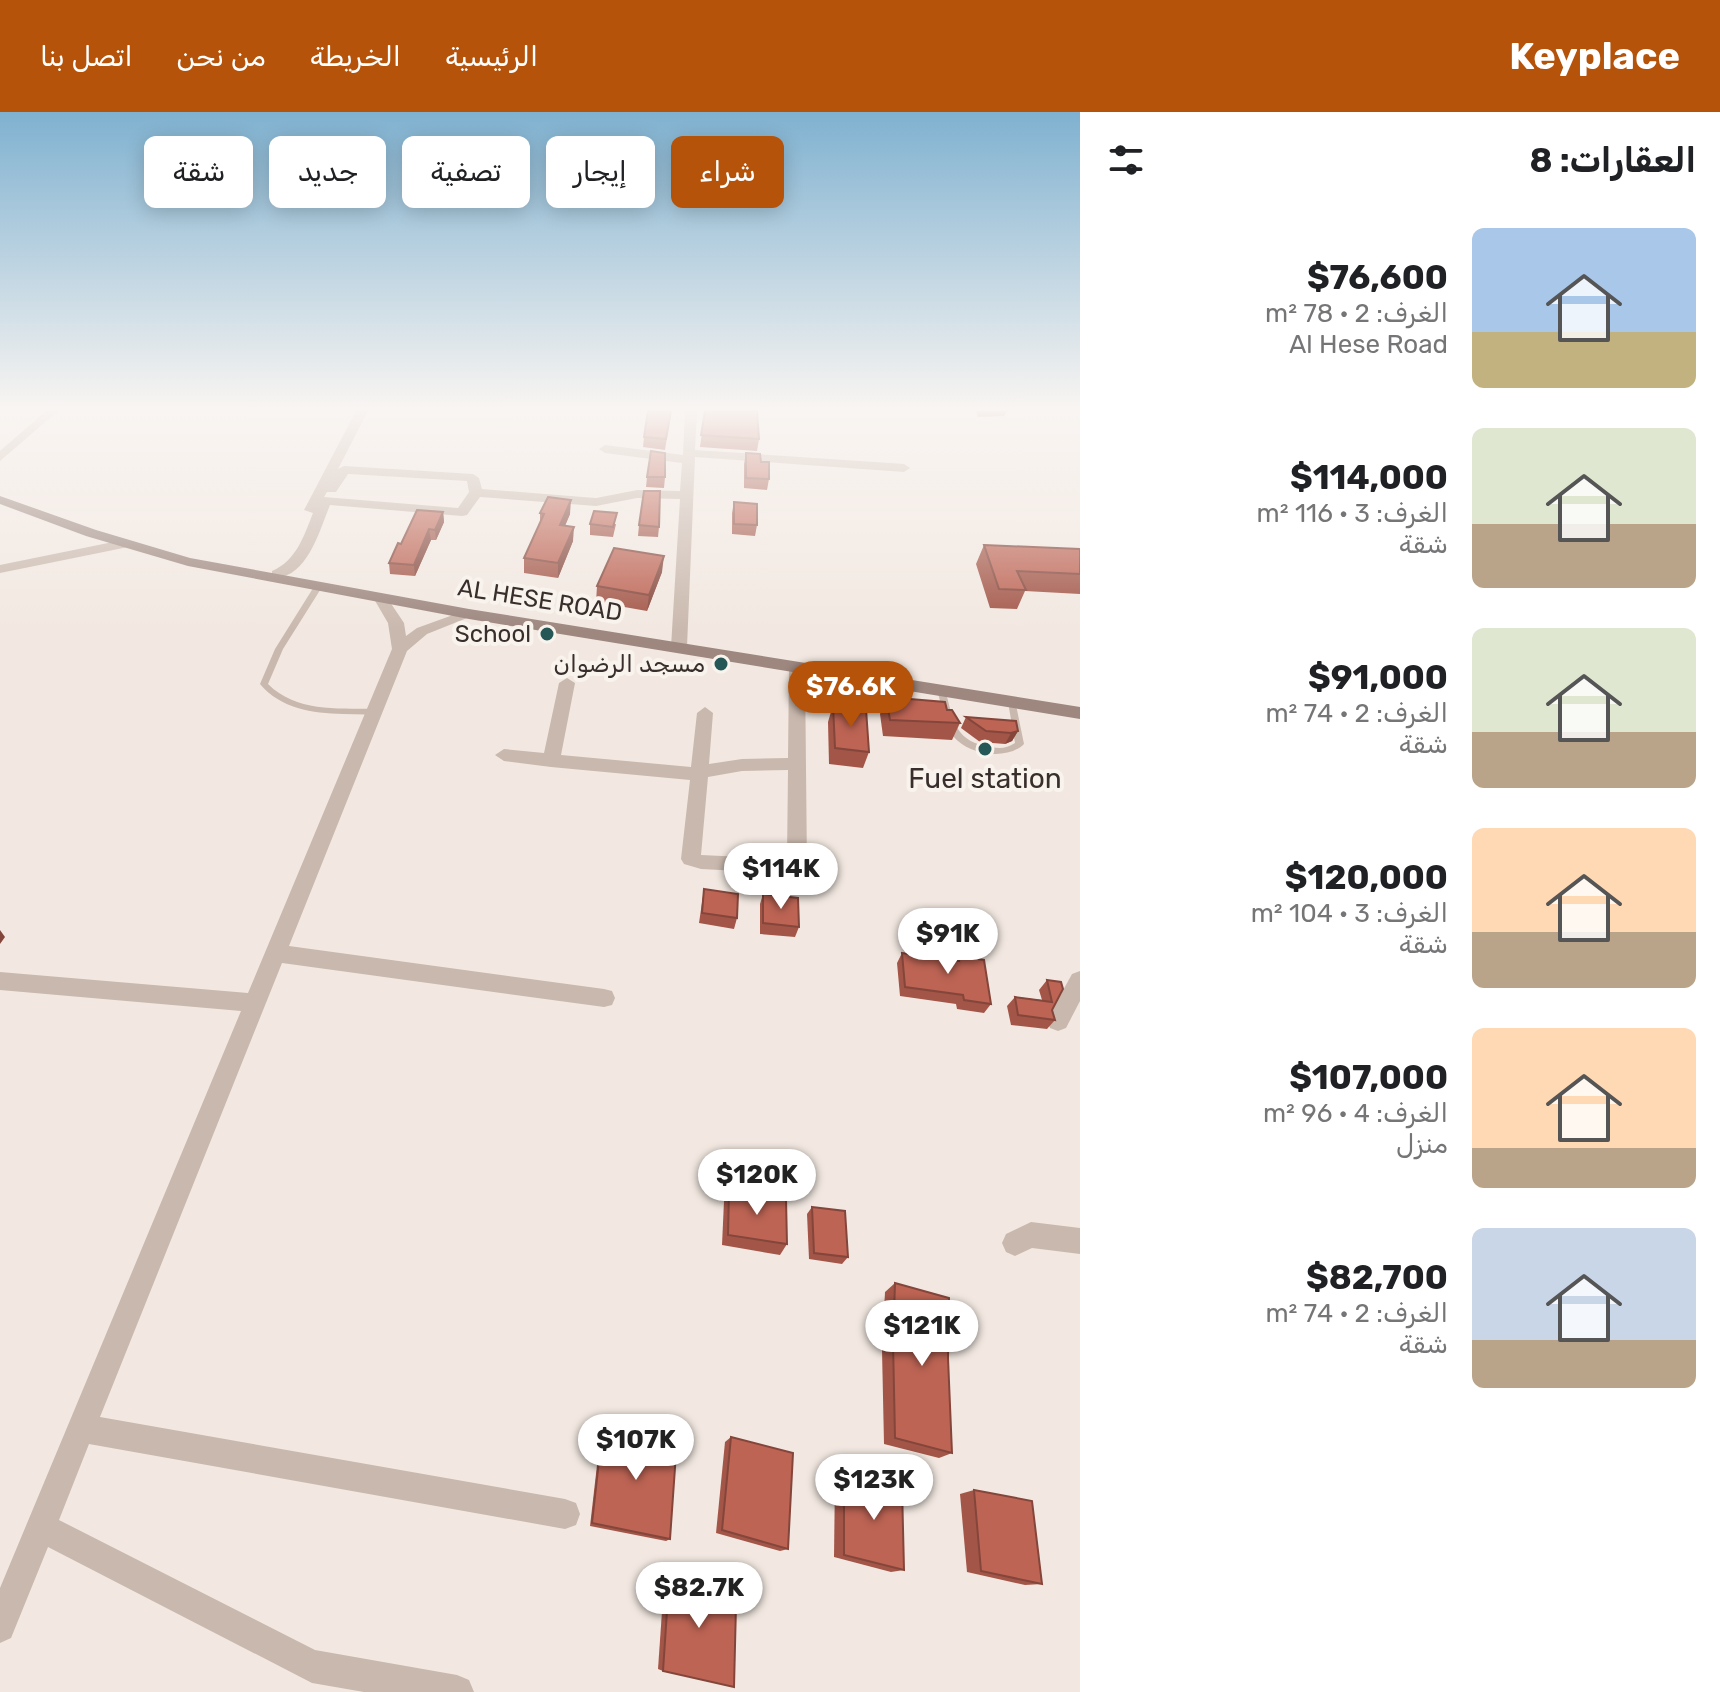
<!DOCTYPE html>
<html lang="ar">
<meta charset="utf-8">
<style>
body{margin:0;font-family:Rubik,Vazirmatn,sans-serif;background:#f2f2f2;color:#202124;direction:rtl;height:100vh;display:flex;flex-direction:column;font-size:30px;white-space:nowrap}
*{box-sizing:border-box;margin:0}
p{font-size:26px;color:#757577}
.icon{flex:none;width:44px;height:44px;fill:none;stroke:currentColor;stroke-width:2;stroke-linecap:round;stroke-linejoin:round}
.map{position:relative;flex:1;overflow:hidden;direction:ltr}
.sheet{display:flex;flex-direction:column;background:#fff;width:640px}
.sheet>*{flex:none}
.hud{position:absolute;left:24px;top:24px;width:760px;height:72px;direction:rtl;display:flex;gap:16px}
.price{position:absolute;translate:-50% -68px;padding:0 18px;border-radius:28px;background:#fff;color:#222;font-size:26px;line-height:52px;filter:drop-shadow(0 2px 4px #0008)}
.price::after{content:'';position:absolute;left:50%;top:48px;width:24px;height:18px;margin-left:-12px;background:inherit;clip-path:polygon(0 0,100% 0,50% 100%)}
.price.selected{background:#b45309;color:#fff}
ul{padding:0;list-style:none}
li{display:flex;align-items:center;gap:24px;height:200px;padding:0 24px}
li span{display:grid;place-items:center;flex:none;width:224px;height:160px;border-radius:12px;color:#555}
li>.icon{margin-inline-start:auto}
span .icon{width:96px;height:96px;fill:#fffc;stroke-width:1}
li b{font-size:34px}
h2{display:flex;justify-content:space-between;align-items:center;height:96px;padding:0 24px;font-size:34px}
.chip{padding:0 28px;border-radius:12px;background:#fff;box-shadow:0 4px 20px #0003;font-size:28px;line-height:72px}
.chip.selected{background:#b45309;color:#fff}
header{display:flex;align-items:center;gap:48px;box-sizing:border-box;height:112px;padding:0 40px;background:#b45309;color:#fff}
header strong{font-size:38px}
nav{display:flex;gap:44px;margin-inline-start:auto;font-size:28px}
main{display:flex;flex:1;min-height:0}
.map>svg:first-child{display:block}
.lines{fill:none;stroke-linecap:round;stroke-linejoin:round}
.lane{fill:#c9b8ad;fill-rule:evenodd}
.street{fill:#c9b8ad;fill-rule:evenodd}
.secondary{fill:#9d877f;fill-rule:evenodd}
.wall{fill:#a35648}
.shaded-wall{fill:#84463b}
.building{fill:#bd6454;stroke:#84463b;stroke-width:2}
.poi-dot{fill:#245756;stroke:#f9f3ed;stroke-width:3}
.labels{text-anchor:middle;stroke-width:8;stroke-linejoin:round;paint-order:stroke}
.far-street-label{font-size:24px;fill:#382e2b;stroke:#f9f3ed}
.far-poi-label{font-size:24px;fill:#382e2b;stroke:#f9f3ed;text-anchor:end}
.poi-label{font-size:28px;fill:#382e2b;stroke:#f9f3ed}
</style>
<header>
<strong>Keyplace</strong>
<nav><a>الرئيسية</a><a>الخريطة</a><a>من نحن</a><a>اتصل بنا</a></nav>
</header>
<main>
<section class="sheet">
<h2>العقارات: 8<svg class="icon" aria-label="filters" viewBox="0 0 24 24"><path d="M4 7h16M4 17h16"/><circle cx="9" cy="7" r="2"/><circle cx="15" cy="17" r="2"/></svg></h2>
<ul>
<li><span style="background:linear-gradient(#a9c7e8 65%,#c2b280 0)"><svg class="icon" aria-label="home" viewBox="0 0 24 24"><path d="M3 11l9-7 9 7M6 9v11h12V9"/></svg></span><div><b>$76,600</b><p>الغرف: 2 · 78 m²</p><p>Al Hese Road</p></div></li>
<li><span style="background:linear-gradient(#dfe7d0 60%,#b9a48a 0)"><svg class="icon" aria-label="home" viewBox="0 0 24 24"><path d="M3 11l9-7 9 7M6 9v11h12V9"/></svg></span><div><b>$114,000</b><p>الغرف: 3 · 116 m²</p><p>شقة</p></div></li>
<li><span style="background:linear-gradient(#dfe7d0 65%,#b9a48a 0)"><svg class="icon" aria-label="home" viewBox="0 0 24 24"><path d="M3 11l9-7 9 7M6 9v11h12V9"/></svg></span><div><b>$91,000</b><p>الغرف: 2 · 74 m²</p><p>شقة</p></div></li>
<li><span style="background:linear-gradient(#ffd9b3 65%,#b9a48a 0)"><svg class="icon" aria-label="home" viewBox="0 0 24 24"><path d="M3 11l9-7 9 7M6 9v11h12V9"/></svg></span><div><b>$120,000</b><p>الغرف: 3 · 104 m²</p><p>شقة</p></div></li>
<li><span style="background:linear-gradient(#ffd9b3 75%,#b9a48a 0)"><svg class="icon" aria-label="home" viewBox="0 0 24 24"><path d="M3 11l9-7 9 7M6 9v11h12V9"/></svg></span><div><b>$107,000</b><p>الغرف: 4 · 96 m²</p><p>منزل</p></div></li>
<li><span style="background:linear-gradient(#c9d6e8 70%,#b9a48a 0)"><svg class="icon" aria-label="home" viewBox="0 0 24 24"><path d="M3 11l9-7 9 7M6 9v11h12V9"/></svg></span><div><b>$82,700</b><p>الغرف: 2 · 74 m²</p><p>شقة</p></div></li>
</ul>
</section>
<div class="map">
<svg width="1080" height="1580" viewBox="0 0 1080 1580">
<rect width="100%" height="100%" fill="#f2e8e1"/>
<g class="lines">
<g class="lane">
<path d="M315 473 322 475 283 537 268 572C296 600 336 596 373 597L376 598V602C365 603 354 602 343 602 312 601 281 597 260 572L275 537Z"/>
<path d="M942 578 946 581C954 611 956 630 991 635 1001 637 1007 636 1015 631L1008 590 1009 588H1015L1024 632C1007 649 968 643 953 624 944 612 942 596 938 581Z"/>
</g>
<g class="street">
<path d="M46 299H58L0 349V339Z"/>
<path d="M356 299H368L338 357 344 354 473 362 479 366 482 377 596 386 637 378 680 379 682 351 605 341 599 337 605 333 683 343 685 299H697L695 338 904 352 910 356 904 360 695 345 687 535 679 540 671 535 680 387 637 386 596 394 480 385 467 403 462 404 330 393C320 417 306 470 272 465V459C296 449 304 424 313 401L304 398ZM348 362 467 369 469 380 458 396 324 385 327 380H336Z"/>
<path d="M123 428 130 432 128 435 0 461V453Z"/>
<path d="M381 483 386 484 404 511 406 524 417 516 464 499 469 497 477 502 427 522 407 539 289 834 604 877 612 879 615 886 612 893 604 895 282 851 100 1305 565 1387 576 1391 580 1402 576 1413 565 1417 89 1332 59 1408 315 1538 457 1563 469 1568 474 1580H364L312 1571 48 1435 11 1526 0 1531V1476L241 899 0 878V860L248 881 392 537 388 511 374 487Z"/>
<path d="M797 551 805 556 807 755 804 760 797 762 701 757 684 752 681 747 690 668 551 655 504 649 495 643 504 637 544 641 559 571 567 566 575 571 561 643 691 655 697 601 705 595 713 601 709 652 742 647 788 646 789 556ZM788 658 787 747 701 743 708 665 742 659Z"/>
<path d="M1080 859V889L1066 916 1058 919 1050 916 1047 909 1050 902 1072 862Z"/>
<path d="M1031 1110 1080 1116V1142L1032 1136 1015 1144 1006 1140 1002 1131 1006 1122Z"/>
</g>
<path class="secondary" d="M0 384 96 418 190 446 469 497 1080 595V607L469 507 188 454 86 424 0 392Z"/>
</g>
<g class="wall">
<path d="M671 299 665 338 643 335 644 325Z"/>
<path d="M705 299 759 327 757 339 700 335Z"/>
<path d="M976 299H1007L1004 304 978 305Z"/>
<path d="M746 341 761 350 769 367 767 378 744 376V352Z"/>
<path d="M647 365H665L664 376 646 375Z"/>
<path d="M734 390 757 413 755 424 732 422V401Z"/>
<path d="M443 400 444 410 436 428H431L415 464 390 462 389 451 401 432Z"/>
<path d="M540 401 570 402 565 414 573 429 558 466 524 461V446L540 411Z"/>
<path d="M590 412H616L613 425 590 423Z"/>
<path d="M639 413 659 415 658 425 638 424Z"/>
<path d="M984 433 1080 437V482L1025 479 1017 497 990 496 976 452Z"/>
<path d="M662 460 647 499 596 490 597 474Z"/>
<path d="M886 585 947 598 960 611 952 628 883 624 880 602Z"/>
<path d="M833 593 869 640 863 656 829 652 828 610Z"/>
<path d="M966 605 1018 619 1012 629 1005 632 980 630 961 616Z"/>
<path d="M704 777 737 806 734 817 699 811Z"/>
<path d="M763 782 799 815 795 825 760 822V792Z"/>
<path d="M902 841 956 848 958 844 991 892 984 901 957 897 956 892 900 884 897 851Z"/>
<path d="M1047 868 1061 870 1052 898 1055 908 1047 917 1011 913 1007 894 1015 885 1042 888 1039 878Z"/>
<path d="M729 1078 787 1132 780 1143 722 1133 724 1089Z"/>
<path d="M812 1095 848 1145 842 1152 809 1147 807 1102Z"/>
<path d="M895 1171 948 1246 952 1341 939 1346 884 1332 882 1238 885 1180Z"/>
<path d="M603 1313 670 1427 666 1429 590 1414 601 1318Z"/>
<path d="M731 1325 788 1437 780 1439 716 1421 725 1330Z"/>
<path d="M844 1362 904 1458 891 1460 834 1445 835 1366Z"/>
<path d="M974 1378 1042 1472 1025 1473 967 1460 960 1382Z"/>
<path d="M670 1454 663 1559 658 1557 665 1456Z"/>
</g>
<g class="shaded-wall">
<path d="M571 388 570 402 559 427 560 413Z"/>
<path d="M443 400 444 410 436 428 435 418Z"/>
<path d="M574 415 573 429 558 466V451Z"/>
<path d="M429 417 431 428 415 464 414 453Z"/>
<path d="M664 444 662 460 647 499 649 483Z"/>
<path d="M1018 619 1012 629 1005 632 1011 621Z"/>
<path d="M0 818 5 825 0 832Z"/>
</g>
<g class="building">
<path d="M648 299H671L666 327 644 325Z"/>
<path d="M705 299H757L759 327 701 323Z"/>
<path d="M651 339 665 341V365H647Z"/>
<path d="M746 341 760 342 761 350H769V367L746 366Z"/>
<path d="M644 379H660L659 415 639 413Z"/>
<path d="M548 385 571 388 560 413 574 415 558 451 524 446 544 402 540 401Z"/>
<path d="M734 390 757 392V413L734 412Z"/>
<path d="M417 398 443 400 435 418 429 417 414 453 389 451 398 431 401 432Z"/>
<path d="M594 399 617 401 613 415 590 412Z"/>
<path d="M984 433 1080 437V462L1017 459 1026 478 999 477Z"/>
<path d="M614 436 664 444 649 483 597 474Z"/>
<path d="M886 585 945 590 947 598H952L960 611 890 608Z"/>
<path d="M833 593 866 597 869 640 835 636Z"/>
<path d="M966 605 1016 609 1018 619 1011 621 986 619Z"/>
<path d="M704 777 738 782 737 806 702 801Z"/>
<path d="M763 782 798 786 799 815 763 811Z"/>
<path d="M902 841 959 849 958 844 984 848 991 892 964 888 963 883 905 875Z"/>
<path d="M1047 868 1061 870 1063 877 1052 898 1055 908 1018 903 1015 885 1052 890Z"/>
<path d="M729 1078 786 1087 787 1132 728 1123Z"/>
<path d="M812 1095 845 1099 848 1145 814 1141Z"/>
<path d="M895 1171 949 1186 948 1246 952 1341 895 1326 893 1230Z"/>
<path d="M603 1313 677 1327 670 1427 592 1411Z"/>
<path d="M731 1325 793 1341 788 1437 722 1418Z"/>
<path d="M844 1362 902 1375 904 1458 844 1443Z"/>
<path d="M974 1378 1032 1389 1042 1472 981 1459Z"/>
<path d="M670 1454 711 1462 710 1488 736 1493 734 1575 663 1559Z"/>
</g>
<linearGradient id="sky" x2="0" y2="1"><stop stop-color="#7fb1d0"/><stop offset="0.57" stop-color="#f9f5f2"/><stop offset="1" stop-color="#f9f5f2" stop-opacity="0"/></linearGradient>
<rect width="1080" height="520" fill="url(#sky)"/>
<g class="poi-dot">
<circle cx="547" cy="522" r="8"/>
<circle cx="721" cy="552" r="8"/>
<circle cx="985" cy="637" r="8"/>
</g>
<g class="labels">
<g class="far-street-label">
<text transform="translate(540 488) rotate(9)" y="8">AL HESE ROAD</text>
</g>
<g class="far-poi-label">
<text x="531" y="530">School</text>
<text x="705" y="560">مسجد الرضوان</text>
</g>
<g class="poi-label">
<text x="985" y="676">Fuel station</text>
</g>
</g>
</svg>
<b class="price selected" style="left:851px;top:617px">$76.6K</b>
<b class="price" style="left:781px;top:799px">$114K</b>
<b class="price" style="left:948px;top:864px">$91K</b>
<b class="price" style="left:757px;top:1105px">$120K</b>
<b class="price" style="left:922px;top:1256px">$121K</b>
<b class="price" style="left:636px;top:1370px">$107K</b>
<b class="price" style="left:874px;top:1410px">$123K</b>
<b class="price" style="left:699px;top:1518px">$82.7K</b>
<div class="hud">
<a class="chip selected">شراء</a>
<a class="chip">إيجار</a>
<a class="chip">تصفية</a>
<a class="chip">جديد</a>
<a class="chip">شقة</a>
</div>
</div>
</main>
